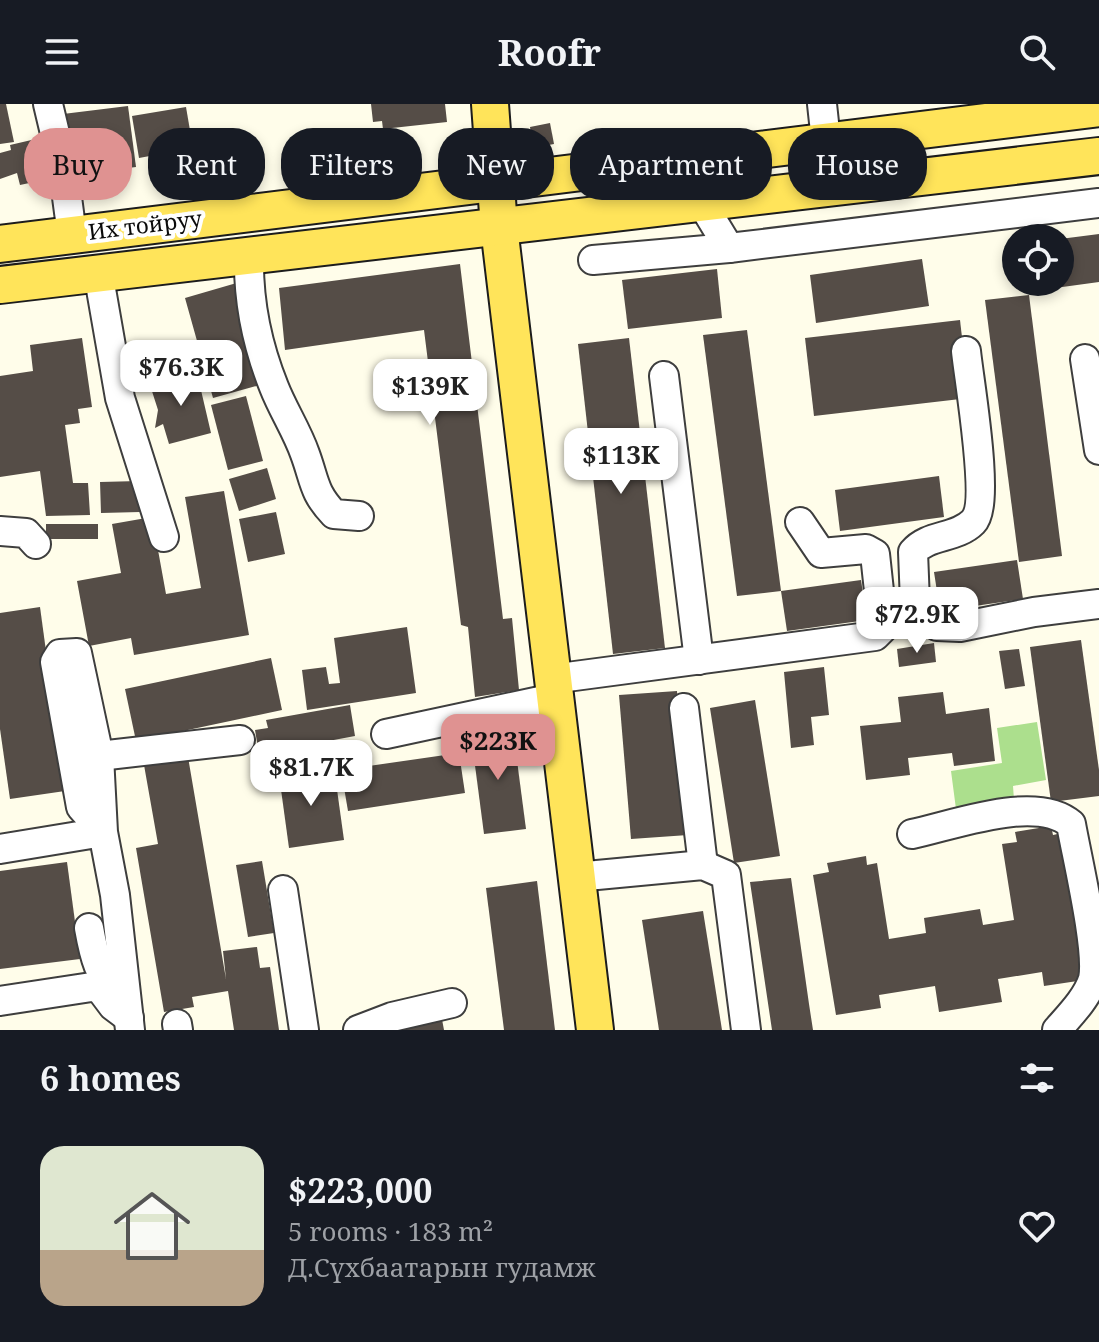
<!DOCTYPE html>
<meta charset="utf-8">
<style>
body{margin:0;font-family:"Noto Serif",serif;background:#242831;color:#f1f3f6;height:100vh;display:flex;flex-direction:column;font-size:30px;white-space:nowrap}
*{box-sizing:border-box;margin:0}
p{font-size:26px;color:#9ea1a6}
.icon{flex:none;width:44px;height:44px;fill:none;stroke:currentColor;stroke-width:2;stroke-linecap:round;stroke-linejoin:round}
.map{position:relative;height:926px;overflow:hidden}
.side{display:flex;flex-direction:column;background:#171b24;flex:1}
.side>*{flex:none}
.hud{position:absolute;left:24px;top:24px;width:1052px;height:72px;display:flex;gap:16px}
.tools{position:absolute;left:1002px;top:120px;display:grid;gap:16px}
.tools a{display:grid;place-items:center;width:72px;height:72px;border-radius:50%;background:#171b24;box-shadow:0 4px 12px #0003;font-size:40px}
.price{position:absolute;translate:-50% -68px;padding:0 18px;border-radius:16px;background:#fff;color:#222;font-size:26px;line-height:52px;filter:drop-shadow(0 2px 4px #0008)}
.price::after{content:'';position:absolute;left:50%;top:48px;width:24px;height:18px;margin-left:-12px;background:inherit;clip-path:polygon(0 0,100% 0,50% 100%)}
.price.selected{background:#df9291;color:#111}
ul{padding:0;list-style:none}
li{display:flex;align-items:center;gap:24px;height:200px;padding:0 40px}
li span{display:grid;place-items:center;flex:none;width:224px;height:160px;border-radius:24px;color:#555}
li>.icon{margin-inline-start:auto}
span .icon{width:96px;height:96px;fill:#fffc;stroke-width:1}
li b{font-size:34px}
h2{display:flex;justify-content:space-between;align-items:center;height:96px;padding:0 40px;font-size:34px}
.tag{padding:0 28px;border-radius:32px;background:#171b24;box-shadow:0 4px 12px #0003;font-size:28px;line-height:72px}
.tag.selected{background:#df9291;color:#111}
header{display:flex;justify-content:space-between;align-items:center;height:104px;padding:0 40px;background:#171b24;font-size:36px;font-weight:700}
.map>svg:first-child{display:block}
.forest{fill:#acdf8d}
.building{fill:#554d47}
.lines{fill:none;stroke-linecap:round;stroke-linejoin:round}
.minor-casing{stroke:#3e3e3e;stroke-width:32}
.major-casing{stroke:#1c1c1c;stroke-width:40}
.minor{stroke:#fff;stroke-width:28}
.major{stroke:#ffe45a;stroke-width:36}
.labels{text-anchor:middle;stroke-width:8;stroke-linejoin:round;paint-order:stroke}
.street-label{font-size:22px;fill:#0b0b0b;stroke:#fff}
</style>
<header><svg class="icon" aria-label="menu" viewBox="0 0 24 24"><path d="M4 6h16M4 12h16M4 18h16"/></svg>Roofr<svg class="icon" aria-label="search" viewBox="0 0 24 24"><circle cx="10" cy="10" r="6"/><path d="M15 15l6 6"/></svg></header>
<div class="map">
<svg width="1099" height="926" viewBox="0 0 1099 926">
<rect width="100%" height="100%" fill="#fffdea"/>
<path class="forest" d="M1037 618 1046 676 1013 682 1014 696 956 705 951 667 1002 659 997 624Z"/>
<g class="building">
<path d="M0 0H6L14 38 0 40Z"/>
<path d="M371 0H445L447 18 383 25 382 17 373 18Z"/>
<path d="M128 2 136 63 71 71 63 10Z"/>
<path d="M186 3 193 44 139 54 132 12Z"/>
<path d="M550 19 554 40 533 44 530 23Z"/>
<path d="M53 31 62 72 20 81 17 69 0 75V49L11 46 10 41Z"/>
<path d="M1099 130V178L1033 187 1032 178H1060V135Z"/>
<path d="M922 155 929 202 816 219 810 171Z"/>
<path d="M460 160 503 515 512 514 519 586 475 593 468 523 461 521 424 226 285 246 279 184Z"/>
<path d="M717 165 722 214 628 225 622 176Z"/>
<path d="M240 178 246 198 237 201 260 281 213 294 185 194Z"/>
<path d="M1029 191 1062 452 1019 458 985 196Z"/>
<path d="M960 216 969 294 814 312 805 234Z"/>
<path d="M747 226 781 487 737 492 703 231Z"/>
<path d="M82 234 92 303 78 305 80 319 65 321 73 379H88L90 411 46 412 40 367 0 373V272L33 267 30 241Z"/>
<path d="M629 234 665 544 613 550 578 240Z"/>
<path d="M197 269 211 329 169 340 163 320 155 324 158 306 150 281Z"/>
<path d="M246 292 263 357 228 366 211 301Z"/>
<path d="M267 364 276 395 239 407 229 375Z"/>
<path d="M939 372 944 413 840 427 835 386Z"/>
<path d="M139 377 140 408 101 409 100 378Z"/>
<path d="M224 387 249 531 134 551 131 534 89 542 77 477 121 469 112 420 152 413 166 490 201 484 185 393Z"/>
<path d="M276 408 285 450 248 458 239 415Z"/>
<rect x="46" y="420" width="52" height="15"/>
<path d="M1017 456 1023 495 940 507 934 468Z"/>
<path d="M861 476 867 516 787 527 781 487Z"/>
<path d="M40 503 65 687 10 695 0 625V509Z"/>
<path d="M407 523 416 589 307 606 302 566 326 563 329 580 340 579 334 534Z"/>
<path d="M1081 536 1099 666V692L1051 698 1030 543Z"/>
<path d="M934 539 936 558 899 563 897 545Z"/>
<path d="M1019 545 1025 582 1005 585 999 547Z"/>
<path d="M271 554 282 606 136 637 125 585Z"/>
<path d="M824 563 829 611 811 613 814 641 791 644 784 568Z"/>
<path d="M677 587 688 731 631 735 619 591Z"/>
<path d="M943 588 946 610 989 604 995 657 954 662 952 649 908 654 910 671 866 676 860 622 901 618 898 593Z"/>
<path d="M755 596 780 752 734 759 710 604Z"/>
<path d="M350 601 355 632 259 650 255 626 268 624 266 616Z"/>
<path d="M513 626 526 725 484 730 471 631Z"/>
<path d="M459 649 465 689 348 707 341 666Z"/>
<path d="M188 653 226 875 223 847 257 843 260 864 270 863 279 926H234L228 887 192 893 194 903 164 908 136 744 158 740 144 661Z"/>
<path d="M334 664 344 736 289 744 279 671Z"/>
<path d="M1051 722 1053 731 1067 728 1091 875 1044 882 1042 868 998 875 1002 898 939 908 935 882 879 891 881 904 836 911 813 771 829 768 827 759 866 752 867 761 877 759 889 835 926 829 924 814 980 805 983 821 1014 816 1002 740 1017 738 1015 728Z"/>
<path d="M262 757 274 829 248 833 236 761Z"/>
<path d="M67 758 80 855 0 865V767Z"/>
<path d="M791 774 809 900 813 926H772L750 778Z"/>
<path d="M537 777 555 926H504L486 784Z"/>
<path d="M703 807 722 926H659L642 816Z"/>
<path d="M441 910 444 926H401L399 916Z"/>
</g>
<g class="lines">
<defs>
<g id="minor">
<path d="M48 0 63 63 72 131"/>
<path d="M822 0 826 37"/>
<path d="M377 57 380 91"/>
<path d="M703 101 729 144 1099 99"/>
<path d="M249 151C248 196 257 241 274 283 283 306 297 327 305 350 315 377 313 388 334 410L359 412"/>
<path d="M593 156 729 144"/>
<path d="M98 168 120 294 164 433"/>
<path d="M966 247C969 277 991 400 973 418 956 435 928 430 913 448L915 498 937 522 960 523 1034 508 1099 500"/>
<path d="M1085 255 1099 346"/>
<path d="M664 272 699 556"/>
<path d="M0 427 26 429 36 440"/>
<path d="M552 575 875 532 883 524 875 450 866 445 821 449 800 418"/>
<path d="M684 604 703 761"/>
<path d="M386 630 554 594"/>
<path d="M99 652 240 636"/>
<path d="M912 730C955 721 1036 690 1071 720 1077 754 1099 846 1093 875 1087 894 1070 911 1057 926"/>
<path d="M0 745 103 728 81 703 55 558 60 550 77 549 99 652 103 728 115 791 130 926"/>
<path d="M576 773 703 761 726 771 746 926"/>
<path d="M283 786 304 926"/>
<path d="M89 824C94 852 99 874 121 893"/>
<path d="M0 897 98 882 113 902 129 914"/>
<path d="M177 920 178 926"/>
<path d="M358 926 392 913 452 899"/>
</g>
<g id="major">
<path d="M490 0 499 123 595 926"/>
<path d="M0 140 1099 4"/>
<path d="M0 181 1099 52"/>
</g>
</defs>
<use href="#minor" class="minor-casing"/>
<use href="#major" class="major-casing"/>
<use href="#minor" class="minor"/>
<use href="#major" class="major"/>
</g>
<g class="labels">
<g class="street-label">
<text transform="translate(145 121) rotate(-7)" y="8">Их тойруу</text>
</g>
</g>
</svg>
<div class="tools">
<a><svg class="icon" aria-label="locate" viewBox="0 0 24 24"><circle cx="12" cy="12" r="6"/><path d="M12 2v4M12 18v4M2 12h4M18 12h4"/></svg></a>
</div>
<b class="price" style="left:181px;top:304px">$76.3K</b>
<b class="price" style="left:430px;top:323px">$139K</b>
<b class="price" style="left:621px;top:392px">$113K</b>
<b class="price" style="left:917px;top:551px">$72.9K</b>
<b class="price selected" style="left:498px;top:678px">$223K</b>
<b class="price" style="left:311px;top:704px">$81.7K</b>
<div class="hud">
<a class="tag selected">Buy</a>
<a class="tag">Rent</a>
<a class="tag">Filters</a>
<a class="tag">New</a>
<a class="tag">Apartment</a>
<a class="tag">House</a>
</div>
</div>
<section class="side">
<h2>6 homes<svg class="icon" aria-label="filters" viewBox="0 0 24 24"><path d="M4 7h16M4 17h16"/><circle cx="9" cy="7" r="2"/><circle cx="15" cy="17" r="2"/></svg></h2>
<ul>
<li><span style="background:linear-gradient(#dfe7d0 65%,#b9a48a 0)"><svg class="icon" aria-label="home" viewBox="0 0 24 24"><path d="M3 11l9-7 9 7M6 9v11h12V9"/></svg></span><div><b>$223,000</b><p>5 rooms · 183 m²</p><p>Д.Сүхбаатарын гудамж</p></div><svg class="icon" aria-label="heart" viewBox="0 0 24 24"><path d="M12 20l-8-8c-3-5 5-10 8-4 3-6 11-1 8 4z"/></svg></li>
</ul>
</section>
